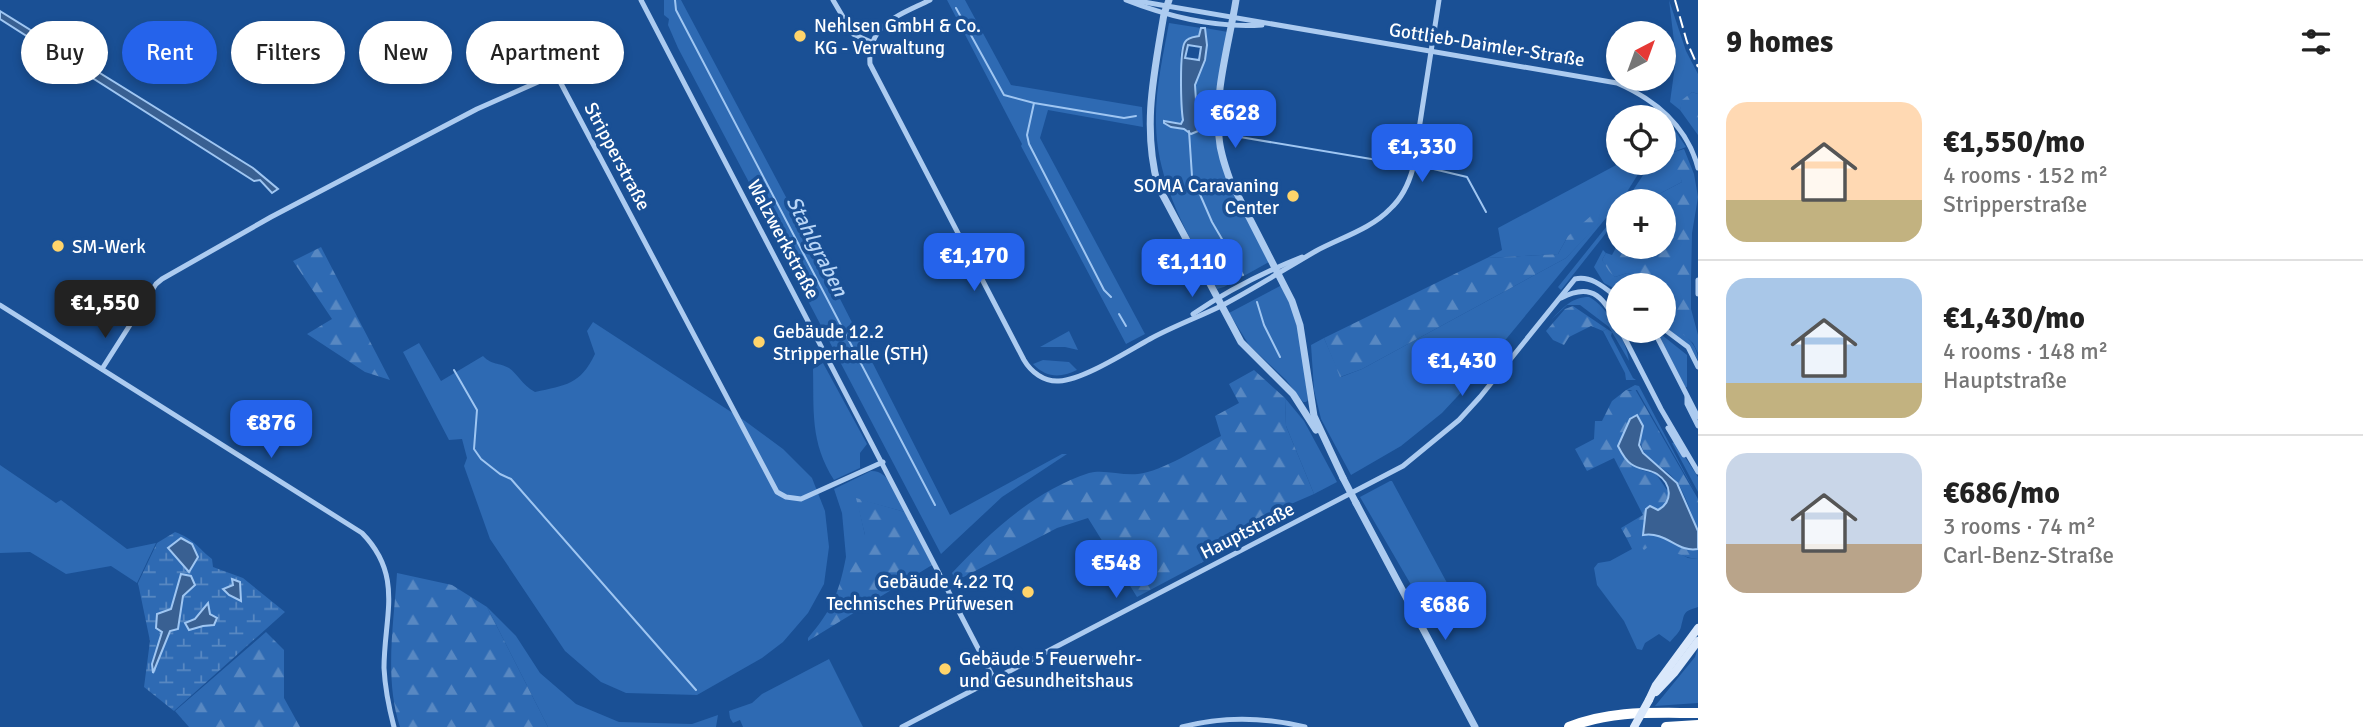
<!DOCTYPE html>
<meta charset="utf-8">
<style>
body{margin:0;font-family:Signika,sans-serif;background:#f6f6f6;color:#222;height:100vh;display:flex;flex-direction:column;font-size:26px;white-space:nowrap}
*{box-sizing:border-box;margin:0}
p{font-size:23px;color:#767676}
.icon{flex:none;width:38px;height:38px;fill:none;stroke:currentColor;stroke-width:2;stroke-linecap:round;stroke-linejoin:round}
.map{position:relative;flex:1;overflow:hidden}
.drawer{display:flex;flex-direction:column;background:#fff;width:665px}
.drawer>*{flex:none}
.banner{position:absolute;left:21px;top:21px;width:665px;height:63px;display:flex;gap:14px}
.needle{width:46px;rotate:41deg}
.buttons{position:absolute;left:1606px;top:21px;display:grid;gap:14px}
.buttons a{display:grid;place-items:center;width:70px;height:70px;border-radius:50%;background:#fff;box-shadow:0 4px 10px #0003;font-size:35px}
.price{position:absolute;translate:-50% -60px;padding:0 16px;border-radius:14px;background:#2563eb;color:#fff;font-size:23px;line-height:46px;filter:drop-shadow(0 2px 4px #0008)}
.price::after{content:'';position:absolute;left:50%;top:42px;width:21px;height:16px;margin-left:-10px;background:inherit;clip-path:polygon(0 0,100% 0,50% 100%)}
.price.active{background:#222;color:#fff}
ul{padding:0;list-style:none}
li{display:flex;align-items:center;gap:21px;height:175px;padding:0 28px}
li+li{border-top:2px solid #e0e0e0}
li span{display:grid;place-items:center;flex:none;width:196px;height:140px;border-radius:21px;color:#555}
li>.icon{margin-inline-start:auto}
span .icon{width:84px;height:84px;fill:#fffc;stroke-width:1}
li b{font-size:30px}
h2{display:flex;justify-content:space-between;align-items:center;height:84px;padding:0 28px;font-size:30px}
.chip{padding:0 24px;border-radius:32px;background:#fff;box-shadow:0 4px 10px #0003;font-size:24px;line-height:63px}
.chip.active{background:#2563eb;color:#fff}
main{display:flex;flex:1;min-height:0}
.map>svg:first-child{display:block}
.green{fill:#2e6ab3}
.forest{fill:url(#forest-firs)}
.wetland{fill:url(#wetland-marsh)}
.water{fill:#396092;stroke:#9fc6f2;stroke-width:2;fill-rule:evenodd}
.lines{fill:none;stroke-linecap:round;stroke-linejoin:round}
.stream{stroke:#9fc6f2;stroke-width:2}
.minor{stroke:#accbf0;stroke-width:5}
.tertiary{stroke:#accbf0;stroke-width:7}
.secondary{stroke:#dae8fb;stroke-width:8}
.motorway{stroke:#fff;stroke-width:10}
.rail{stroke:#fff;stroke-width:2;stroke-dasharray:12 5;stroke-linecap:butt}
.tertiary-bridge{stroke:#accbf0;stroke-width:7}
.secondary-bridge{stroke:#dae8fb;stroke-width:8}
.poi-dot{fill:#ffd46b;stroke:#1a5095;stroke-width:2.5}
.labels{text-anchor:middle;stroke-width:7;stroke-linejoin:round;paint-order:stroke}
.poi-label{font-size:19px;fill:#fff;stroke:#1a5095;text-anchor:start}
.street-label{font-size:19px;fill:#fff;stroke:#1a5095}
.water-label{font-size:21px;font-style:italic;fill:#b8d5f6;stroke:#1a5095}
</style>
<main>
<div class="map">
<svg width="1698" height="727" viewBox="0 0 1698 727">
<defs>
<pattern id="forest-firs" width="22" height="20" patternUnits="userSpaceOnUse" patternTransform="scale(1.75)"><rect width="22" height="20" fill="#2e6ab3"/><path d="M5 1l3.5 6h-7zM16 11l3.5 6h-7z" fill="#5888c2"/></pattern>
<pattern id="wetland-marsh" width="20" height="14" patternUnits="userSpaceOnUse" patternTransform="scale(1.75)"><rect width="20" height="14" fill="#2e6ab3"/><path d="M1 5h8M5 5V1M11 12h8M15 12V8" fill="none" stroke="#5888c2"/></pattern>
</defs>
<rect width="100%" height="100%" fill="#1a5095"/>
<g class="green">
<path d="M664 0H681L836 291 950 515 1062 454H1067L1002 497 941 554 786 259C773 232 777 213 753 190L678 48 668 25 669 19 664 15Z"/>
<path d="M947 0H965L1011 85 1142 107 1143 127 1048 110 1040 138 1145 334 1126 344 1021 146 1022 144Z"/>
<path d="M1669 0 1686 51 1698 74V94L1692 92 1683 100 1680 110 1670 102 1676 58Z"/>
<path d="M1169 23 1201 28 1199 35C1173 42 1182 60 1182 80 1182 88 1180 95 1181 103 1181 111 1184 117 1181 124L1164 121 1171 127 1184 129 1187 132 1198 131 1195 85 1203 67 1205 28 1228 32 1217 144 1269 262 1224 287 1217 289C1189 236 1157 185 1156 124 1155 90 1163 56 1169 23Z"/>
<path d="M1668 120 1686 147 1674 152 1682 182 1659 194 1656 201H1626L1651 163H1664V130Z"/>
<path d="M1620 163H1645L1625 195 1469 384 1442 413 1401 446 1351 475 1321 419 1314 390 1311 345 1324 338 1341 377 1362 369 1566 258 1605 216 1568 236 1558 254 1487 258 1502 250 1498 228Z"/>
<path d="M1619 211V236L1613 233 1615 229 1613 226 1610 228 1561 290 1558 287Z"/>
<path d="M1603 250 1606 253 1602 260 1615 277 1627 273 1642 278 1647 285H1619V291L1604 283 1594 267Z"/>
<path d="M1282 285 1298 323 1308 400 1306 402H1303L1286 380 1249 345 1229 313Z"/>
<path d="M1589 297C1607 306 1627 341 1629 361L1609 327 1580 305H1567L1552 319C1564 307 1572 297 1589 297Z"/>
<path d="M1664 318C1678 330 1698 341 1698 360L1690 347 1664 326Z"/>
<path d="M593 322 745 421 783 449 812 478 825 511 829 547 824 584 808 613 783 642 762 658 697 695 626 693 601 682 565 651 490 539 464 466 467 458 462 439 449 440 403 352 419 343 441 381 483 356C493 366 498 362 509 368 517 373 522 385 535 392 566 385 580 385 595 354L587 331Z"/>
<path d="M1607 329 1612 332 1611 336 1633 378 1636 380H1626L1625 373 1603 331Z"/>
<path d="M1069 331 1078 350 1065 347H1040Z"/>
<path d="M1657 331 1687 355V387H1685Z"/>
<path d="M1043 360 1069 362 1077 370C1061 378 1046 378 1033 364Z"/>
<path d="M823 363 867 444 860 453V468L834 480C810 442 814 411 813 369Z"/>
<path d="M1635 385 1639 386 1695 492 1637 390H1626Z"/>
<path d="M1285 398 1304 421 1337 482 1314 494 1286 426Z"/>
<path d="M1675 442 1698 477V492L1672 443Z"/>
<path d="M0 465 56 503 61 500 127 549 156 543 137 583 111 566 66 574 30 552 0 553Z"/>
<path d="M871 471C890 470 897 497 905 512L857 499 865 535V557H846L842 513 834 489Z"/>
<path d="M1390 481H1392L1466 618 1438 612 1425 616 1421 602 1360 497Z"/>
<path d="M1632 536 1671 549 1688 558 1698 559V607C1682 612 1685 613 1681 627 1680 632 1673 638 1670 642L1659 634 1645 643 1642 650 1637 649 1624 621 1597 585 1594 568 1598 563 1610 561 1632 549 1627 539Z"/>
<path d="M487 607 516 636 540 673 576 704 619 722 692 724 718 715 716 727H548Z"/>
<path d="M1698 648V703L1655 706 1695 657Z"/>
<path d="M829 659 863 727H743L740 720 733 723 730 718 729 711 752 703 762 694Z"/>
</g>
<g class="forest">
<path d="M1692 92 1698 94V135L1680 110 1682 100Z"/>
<path d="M1684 149 1694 174 1698 197 1692 233 1691 280V309L1698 335V353L1693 343 1664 318V285H1647L1642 278 1627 273 1615 277 1609 271 1602 260 1606 253 1612 255 1619 242V247H1664V201H1656L1659 194 1682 182 1680 177 1666 168 1674 152Z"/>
<path d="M1600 208 1606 216 1566 258 1362 369 1340 377 1324 338 1487 258 1558 254 1568 236Z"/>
<path d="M321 247 390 380 365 372 307 334 332 319 293 261Z"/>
<path d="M1573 306 1607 329 1603 331 1591 326 1569 337 1564 345 1553 340 1546 331 1565 309Z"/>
<path d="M1254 370 1285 398 1286 426 1314 494 1291 504 1295 513 1137 597 1088 518 1057 528 956 581 952 573C990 532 1034 491 1089 473 1104 469 1122 476 1138 474 1163 471 1198 448 1221 436L1215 416 1239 403 1229 384Z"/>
<path d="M1635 389 1698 499V531C1692 516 1687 499 1679 485 1663 460 1632 462 1643 426L1636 416 1621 438 1618 446 1623 456 1641 470 1656 474 1669 493V501L1666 506 1644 517V535C1667 531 1678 553 1698 549V559C1682 558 1667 548 1652 544L1644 550 1632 536 1627 539 1621 528 1643 515 1614 458 1587 471 1575 449 1594 439 1595 421H1602L1612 401 1626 390 1630 391Z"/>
<path d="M856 498 905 512 932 565 808 641V638C832 610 839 593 846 557H865V535Z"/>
<path d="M397 573 452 585 487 607 548 727H400C384 678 394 623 397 573Z"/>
<path d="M266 632 284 650V698L300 727H189L175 711Z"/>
</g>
<path class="wetland" d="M175 532C194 539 197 547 212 559L213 567 243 578 285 612 174 711 144 687 150 641 138 583 157 543Z"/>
<g class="water">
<path d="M0 11 253 168 278 189 272 193 260 180 254 181 0 19Z"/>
<path d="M1201 28H1205L1207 45 1205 60 1195 85 1198 131 1191 134 1184 129 1171 127 1164 123V121L1181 124 1183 120C1181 108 1179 51 1185 42 1188 37 1194 37 1199 36ZM1188 45 1201 47 1199 60 1185 58Z"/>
<path d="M1637 415 1643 426 1639 445 1643 453 1677 483 1698 531V549C1677 553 1667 531 1643 535L1646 509 1650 506 1658 510C1673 502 1672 484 1657 474 1649 469 1639 470 1631 464 1625 460 1621 452 1618 446L1630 419Z"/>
<path d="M181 538 192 544 198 557 189 572 168 548Z"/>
<path d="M181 574 191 576 195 585 183 596 178 629 170 631 153 673 152 664 162 632 156 628 157 614 171 609Z"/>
<path d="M232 579 240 582 241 601 229 595 223 589 233 585Z"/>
<path d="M208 603 210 614 217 618 214 625 203 626 189 630 185 623 195 619Z"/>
</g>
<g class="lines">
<g class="stream">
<path d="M675 0 676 10 935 505"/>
<path d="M956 8 1004 95 1034 103 1124 118 1136 116"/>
<path d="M1034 103 1027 135 1029 144 1104 290 1111 297"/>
<path d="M1189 131 1192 176 1212 222 1243 275"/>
<path d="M1234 136 1401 164"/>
<path d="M1425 167 1467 177 1486 212"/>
<path d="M1257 302 1264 325 1280 357"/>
<path d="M1119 314 1126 326"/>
<path d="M454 370 477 410 474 449 481 459 500 474 511 479 696 690"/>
</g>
<g class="minor">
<path d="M641 0 994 679"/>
<path d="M833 0 853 34 871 42"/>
<path d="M930 0C900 15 867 24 870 64L1024 360C1031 372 1044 382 1059 381 1083 380 1128 351 1150 339 1174 326 1199 317 1223 305 1255 288 1285 269 1316 251 1340 238 1371 229 1390 209 1402 198 1409 183 1413 168L1439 0"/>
<path d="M1126 0C1169 17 1216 28 1262 25"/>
<path d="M1132 0 1617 83C1656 100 1687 126 1698 168"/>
<path d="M1698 280V294"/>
<path d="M1561 298C1594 281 1604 299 1619 327"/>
<path d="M0 305 362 533C404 576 384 616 384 668 385 688 389 708 394 727"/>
<path d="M1193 314C1227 291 1264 272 1302 257"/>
<path d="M1664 329 1688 347 1698 367"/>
<path d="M1621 331 1661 409 1698 472"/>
<path d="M1654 331 1698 417"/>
<path d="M102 369 156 284 162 279 271 217 477 109 556 74 777 492 786 497 801 499 883 462"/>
<path d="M1687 397V404L1698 426"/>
<path d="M1668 428 1684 455"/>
<path d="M902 727 1403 466 1459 420 1480 397 1575 279C1592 275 1606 289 1619 299"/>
<path d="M1182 727C1223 716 1264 717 1305 727"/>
</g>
<g class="tertiary">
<path d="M1169 0 1164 14C1154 74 1142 126 1158 186L1241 342 1293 394 1316 430"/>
<path d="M1236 0C1229 44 1214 92 1219 137 1220 152 1225 166 1230 180L1292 301 1300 325 1314 416 1343 478"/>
<path d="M1356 503 1475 727"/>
</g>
<g class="secondary">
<path d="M1656 692 1674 673 1698 641"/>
<path d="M1649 700 1656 685 1698 628"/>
</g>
<g class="motorway">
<path d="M1569 727C1612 710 1653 713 1698 713"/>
<path d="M1666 727 1698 725"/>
</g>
<path class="rail" d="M1675 0 1687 42 1698 67"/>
<path class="tertiary-bridge" d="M1343 478 1356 503"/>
<path class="secondary-bridge" d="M1634 727 1649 700"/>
</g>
<g class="poi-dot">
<circle cx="800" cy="36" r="7"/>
<circle cx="1293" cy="196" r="7"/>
<circle cx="58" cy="246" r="7"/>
<circle cx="759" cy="342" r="7"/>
<circle cx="1028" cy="592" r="7"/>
<circle cx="945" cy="669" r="7"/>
</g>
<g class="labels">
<g class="poi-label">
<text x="814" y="32">Nehlsen GmbH &amp; Co.<tspan x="814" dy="22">KG - Verwaltung</tspan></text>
<text x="1279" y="192" text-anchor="end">SOMA Caravaning<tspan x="1279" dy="22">Center</tspan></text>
<text x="72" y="253">SM-Werk</text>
<text x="773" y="338">Gebäude 12.2<tspan x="773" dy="22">Stripperhalle (STH)</tspan></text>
<text x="1014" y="588" text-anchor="end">Gebäude 4.22 TQ<tspan x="1014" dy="22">Technisches Prüfwesen</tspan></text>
<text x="959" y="665">Gebäude 5 Feuerwehr-<tspan x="959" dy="22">und Gesundheitshaus</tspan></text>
</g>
<g class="street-label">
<text transform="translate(1487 44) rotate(9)" y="7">Gottlieb-Daimler-Straße</text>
<text transform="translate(618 156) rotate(62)" y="7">Stripperstraße</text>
<text transform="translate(784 239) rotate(62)" y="7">Walzwerkstraße</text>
<text transform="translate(1247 530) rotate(-27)" y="7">Hauptstraße</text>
</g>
<g class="water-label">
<text transform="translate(817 246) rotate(63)" y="7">Stahlgraben</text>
</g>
</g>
</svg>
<div class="buttons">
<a><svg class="needle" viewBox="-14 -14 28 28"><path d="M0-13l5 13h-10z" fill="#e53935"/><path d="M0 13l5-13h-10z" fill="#767676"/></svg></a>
<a><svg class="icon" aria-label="locate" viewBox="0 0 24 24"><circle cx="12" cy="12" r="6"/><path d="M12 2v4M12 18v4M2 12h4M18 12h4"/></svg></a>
<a>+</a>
<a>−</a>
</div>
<b class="price" style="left:1235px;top:150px">€628</b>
<b class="price" style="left:1422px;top:184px">€1,330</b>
<b class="price" style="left:974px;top:293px">€1,170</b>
<b class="price" style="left:1192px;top:299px">€1,110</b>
<b class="price active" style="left:105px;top:340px">€1,550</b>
<b class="price" style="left:1462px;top:398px">€1,430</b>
<b class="price" style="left:271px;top:460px">€876</b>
<b class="price" style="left:1116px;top:600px">€548</b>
<b class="price" style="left:1445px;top:642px">€686</b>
<div class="banner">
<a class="chip">Buy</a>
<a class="chip active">Rent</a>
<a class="chip">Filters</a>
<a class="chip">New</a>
<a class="chip">Apartment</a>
</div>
</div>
<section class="drawer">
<h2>9 homes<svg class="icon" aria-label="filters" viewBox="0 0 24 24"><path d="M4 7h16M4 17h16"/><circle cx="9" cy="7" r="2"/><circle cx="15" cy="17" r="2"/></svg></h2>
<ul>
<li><span style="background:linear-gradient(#ffd9b3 70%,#c2b280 0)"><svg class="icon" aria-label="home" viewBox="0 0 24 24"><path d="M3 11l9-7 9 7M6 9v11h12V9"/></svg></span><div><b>€1,550/mo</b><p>4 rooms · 152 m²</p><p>Stripperstraße</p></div></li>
<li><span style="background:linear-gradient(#a9c7e8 75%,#c2b280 0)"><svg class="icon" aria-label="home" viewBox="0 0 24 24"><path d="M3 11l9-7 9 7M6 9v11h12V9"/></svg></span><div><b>€1,430/mo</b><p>4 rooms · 148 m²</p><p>Hauptstraße</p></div></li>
<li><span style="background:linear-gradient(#c9d6e8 65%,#b9a48a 0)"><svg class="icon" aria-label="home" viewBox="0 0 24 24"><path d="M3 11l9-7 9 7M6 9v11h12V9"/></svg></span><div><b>€686/mo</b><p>3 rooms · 74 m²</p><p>Carl-Benz-Straße</p></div></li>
</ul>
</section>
</main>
